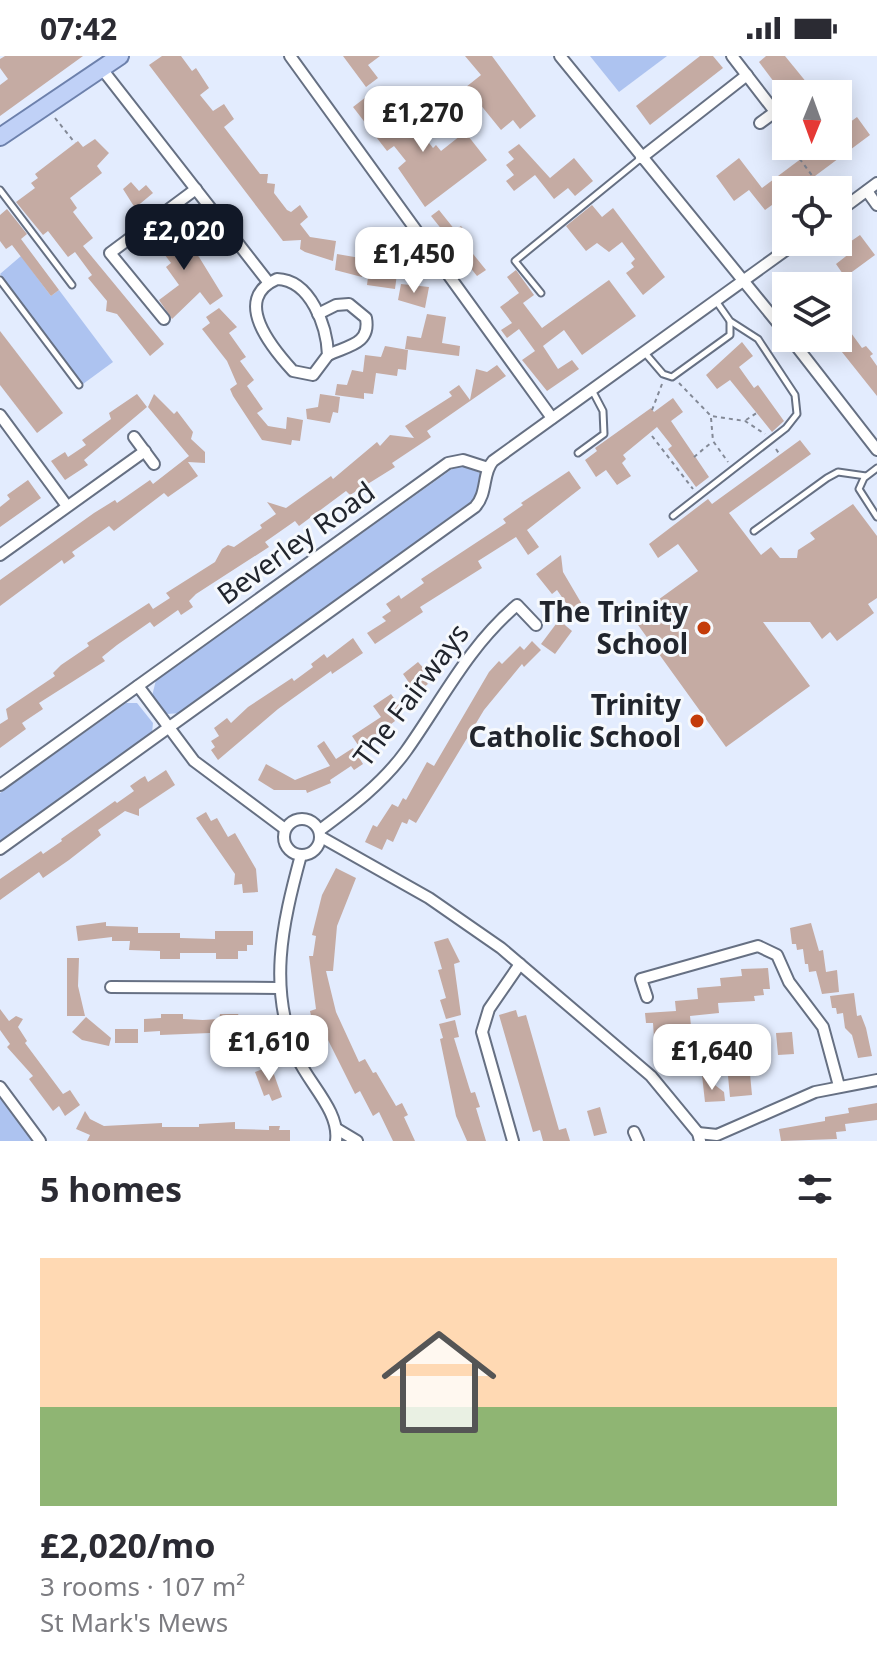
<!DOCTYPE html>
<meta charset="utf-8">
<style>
body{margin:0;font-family:"Noto Sans",sans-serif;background:#f7f7f7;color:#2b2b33;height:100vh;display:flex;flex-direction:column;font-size:30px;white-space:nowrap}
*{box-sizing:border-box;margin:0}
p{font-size:26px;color:#7c7c81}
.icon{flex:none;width:44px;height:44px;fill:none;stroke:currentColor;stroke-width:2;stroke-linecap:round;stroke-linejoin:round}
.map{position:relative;height:1085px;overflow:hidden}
.side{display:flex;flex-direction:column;background:#fff;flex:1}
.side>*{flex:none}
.needle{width:52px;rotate:181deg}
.buttons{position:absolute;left:772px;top:24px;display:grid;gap:16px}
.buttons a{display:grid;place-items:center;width:80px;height:80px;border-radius:0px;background:#fff;box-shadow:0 4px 20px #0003;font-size:40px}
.price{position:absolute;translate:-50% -68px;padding:0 18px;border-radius:16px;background:#fff;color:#222;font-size:26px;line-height:52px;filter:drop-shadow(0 2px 4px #0008)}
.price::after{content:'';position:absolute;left:50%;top:48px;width:24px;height:18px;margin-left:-12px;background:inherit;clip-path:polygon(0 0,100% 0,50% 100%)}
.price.selected{background:#111827;color:#fff}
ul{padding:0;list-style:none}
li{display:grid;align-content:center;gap:16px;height:424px;padding:0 40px}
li+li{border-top:2px solid #e1e1e2}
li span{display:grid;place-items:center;height:248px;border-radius:0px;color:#555}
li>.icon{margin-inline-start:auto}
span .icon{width:144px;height:144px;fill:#fffc;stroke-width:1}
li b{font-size:34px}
h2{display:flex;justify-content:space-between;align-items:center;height:96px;padding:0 40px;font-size:34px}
.status{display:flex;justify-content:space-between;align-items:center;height:56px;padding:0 40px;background:#fff;direction:ltr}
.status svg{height:22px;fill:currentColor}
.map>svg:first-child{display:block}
.green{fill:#adc3f0}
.building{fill:#c5aba3}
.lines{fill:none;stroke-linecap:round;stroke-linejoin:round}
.lane-casing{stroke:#667083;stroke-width:9}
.street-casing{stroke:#667083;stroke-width:14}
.primary-casing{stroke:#6d81ac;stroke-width:20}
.path{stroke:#838996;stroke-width:2;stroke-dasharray:4 4;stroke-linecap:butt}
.lane{stroke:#fff;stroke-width:5}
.street{stroke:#fff;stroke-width:10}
.primary{stroke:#c0d1f7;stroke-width:16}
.poi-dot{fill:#c43c0a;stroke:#f6f9fd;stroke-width:3}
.labels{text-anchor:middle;stroke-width:6;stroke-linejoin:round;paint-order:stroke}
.street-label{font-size:28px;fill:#21252d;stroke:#f6f9fd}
.poi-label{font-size:28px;font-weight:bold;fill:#21252d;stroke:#f6f9fd;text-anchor:end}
</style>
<div class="status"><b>07:42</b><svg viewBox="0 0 49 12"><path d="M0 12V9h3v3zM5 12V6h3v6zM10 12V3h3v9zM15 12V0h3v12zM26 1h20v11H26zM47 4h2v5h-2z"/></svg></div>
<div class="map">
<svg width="877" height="1085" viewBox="0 0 877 1085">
<rect width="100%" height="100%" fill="#e3ecfe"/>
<g class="green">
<path d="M590 0H667L619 36Z"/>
<path d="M21 200 51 240 59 234 113 306 83 328 0 218Z"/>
<path d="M459 408 480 417 478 437 473 444 183 657 166 658 152 640 156 624Z"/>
<path d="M126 647H137L153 667 152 677 0 786V737Z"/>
<path d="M0 1040 33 1085H0Z"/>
</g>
<g class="building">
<path d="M5 0H83L0 60V29L8 23 0 12V3Z"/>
<path d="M162 0H181L192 15 196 12 209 32 200 39 213 55 224 48 234 63 224 71 260 118H268L267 127 275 128 274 137 287 154 291 156 300 149 308 161 300 168 310 181 336 185 333 205 305 196 300 193 301 184 283 185 149 9Z"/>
<path d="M343 0H380L368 9 378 22 366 31Z"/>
<path d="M465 0H492L536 60 520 73 513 64 501 74 466 31 481 19Z"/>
<path d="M700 0H713L723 12 650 69 636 50Z"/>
<path d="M766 0H785L816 38H783L759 6Z"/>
<path d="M366 41 390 72 408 58 411 62 414 60 423 71 419 74 433 92 436 89 441 95 465 76 487 104 425 151 398 112 406 105 394 90 387 95 353 51Z"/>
<path d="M857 61 870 79 815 120 786 134V139L765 154 749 134 734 145 716 120 739 102 762 132 818 90H838V75Z"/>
<path d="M95 83 109 97 97 110 102 117 70 142 77 152 73 156 93 182 83 190 164 288 150 300 117 258 106 255 107 245 88 222 92 219 75 196 68 201 48 175 43 179 16 146 35 132 31 127 38 122 35 118 78 85 83 91Z"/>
<path d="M519 88 550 122 574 102 593 125 575 140 568 132 554 143 535 119 514 135 506 125 514 119 506 109 514 103 508 96Z"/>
<path d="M131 126 139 135 146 129 153 137 135 152 123 133Z"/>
<path d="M592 149 602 161 613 152 665 221 643 239 626 217 634 211 631 207 635 203 622 186 609 196 597 187 586 195 566 170Z"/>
<path d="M7 153 27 178 21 183 59 234 51 240 12 189 6 193 0 185V159Z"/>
<path d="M439 154 455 174 461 170 468 179 465 188 486 214 477 220 458 196 449 203 437 188 447 180 431 160Z"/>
<path d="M169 166 199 201 223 240 210 249 200 236 172 263 159 244 179 229 166 211 171 207 152 182Z"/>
<path d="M860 179 875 199 845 221 836 208 850 197 844 190Z"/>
<path d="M337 198 366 203 362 221 335 214Z"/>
<path d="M369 213 397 218 395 233 367 229Z"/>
<path d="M516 214 534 239 523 247 542 272 609 224 636 260 582 299 564 274 543 290 558 313 572 304 579 313 547 335 522 304 535 295 519 273 507 282 501 274 512 267 500 251 519 237 507 221Z"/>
<path d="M401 228 429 231 425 252 398 244Z"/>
<path d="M219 252 237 271 229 277 246 301 240 305 254 324 247 330 263 353 257 357 268 370 286 373 287 361 303 364 300 385 292 384 291 389 262 384 233 340 230 333 237 328 227 305 202 273 210 267 206 261Z"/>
<path d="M427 258 446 261 442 287 460 290 459 300 405 293 407 280 421 282Z"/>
<path d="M838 259 862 292 866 290 873 298 870 300 877 310V340L838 291Z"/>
<path d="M0 275 63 357 37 377 0 329Z"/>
<path d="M742 286 753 300 739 311 754 332 758 329 784 365 772 376 730 324 717 333 706 319Z"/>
<path d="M385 290 408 294 406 314 398 313 397 320 376 317 373 338 364 337V343L335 339 337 328 347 329 352 314 363 316 365 299 381 301Z"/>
<path d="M497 309 506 320 427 375 431 381 392 407 395 411 350 439 346 435 299 470 295 465 265 486 269 491 196 538 189 545 193 551 181 559 178 554 154 571 150 566 117 589 102 601 105 605 39 647 43 653 22 667 26 673 0 692V668L8 663 6 653 55 620 53 617 61 609 89 590 87 587 149 547 153 553 170 542 166 537 215 506 222 493 228 489 234 491 262 472 260 469 276 458 267 446 286 452 331 420 333 423 377 386 380 390 390 379 414 382 405 370 452 340 449 336 459 329 470 344 476 313 487 316Z"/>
<path d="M137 338 147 351 84 404 88 409 65 424 51 405 65 396 68 401 86 389 82 384 111 363 109 357Z"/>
<path d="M154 338 174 358 177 355 193 376 191 383 205 396V407L188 406 198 420 168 441 164 437 114 475 109 470 72 496 75 500 64 508 62 504 0 550V524L94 457 115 444 117 447 150 424 153 428 189 400 148 351Z"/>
<path d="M320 338 340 341 338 357 333 356 330 367 307 363 306 353 318 351Z"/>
<path d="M673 342 683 356 671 365 709 421 696 431 668 393 672 390 657 371 623 399 626 403 622 407 631 420 617 429 606 414 596 421 585 404 597 395 595 392 651 352 654 356Z"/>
<path d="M800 384 811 398 729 457 761 499 771 491 780 502H797L798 494 815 483 810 477 853 448 877 480V542L868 548 874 557 837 585 830 576 822 583 810 566H763L810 630 726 691 633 562 698 515 678 488 658 502 649 488 708 443 712 448Z"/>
<path d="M569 415 581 432 527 474 539 491 528 499 516 481 478 505 482 512 420 551 423 556 375 588 367 577 386 565 382 561 391 555 386 548 399 539 401 543 424 527 421 523 506 467 503 463 523 449 521 447Z"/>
<path d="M28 424 41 442 0 471V451L10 443 7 439Z"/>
<path d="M561 499 563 516 583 550 573 557 557 534 552 538 536 518Z"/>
<path d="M559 564 572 575 555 598 541 588Z"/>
<path d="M353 582 363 597 332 618 331 615 278 653 218 704 211 694 215 691 211 685 219 680 214 672 227 662 231 667 248 651 292 622 294 625 313 611 311 608 324 598 327 602Z"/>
<path d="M532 585 541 594 524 611 522 608 484 654 416 767 409 763 407 768 402 766 393 786 387 783 382 794 365 786 373 769 377 771 392 748 398 751 403 742 406 744 427 706 434 710 489 616 499 605 502 608 520 590 524 594Z"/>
<path d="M418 606 427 616 422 621 428 628 416 637 403 618Z"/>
<path d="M391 638 401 652 391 659 395 665 360 692 352 680 381 661 373 650Z"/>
<path d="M324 685 336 703 353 692 363 708 354 714 351 710 330 724 331 727 307 737 306 734H274L258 724 266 708 295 724 330 710 317 690Z"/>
<path d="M166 714 175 729 139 753V760L125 755 98 774 101 779 69 804 43 822 39 816 0 844V823L41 795 43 798 62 785 61 783 115 745 117 747 134 735 130 730 140 723 145 720 148 726Z"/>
<path d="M206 756 211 765 217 762 228 781 235 777 256 813 258 836 243 837 242 828 234 829 235 818 196 762Z"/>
<path d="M336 812 356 822 337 870 333 915H326L336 956 359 1006 365 1003 373 1017 376 1016 396 1050 402 1047 408 1059 404 1061 415 1085H393L379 1056 373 1060 360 1035 355 1038 321 970 314 972 310 955 316 953 309 900H313L316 880 312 879 322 839Z"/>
<path d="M106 866V870L138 871V877H180V882L215 883V875H253V889H247V895H238V903H216V897H180V903H160V895L129 894 130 885H112V881L78 885 76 870Z"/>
<path d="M811 867 819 895 823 894 826 916 837 914 839 936 822 938 816 915 809 916 808 908H805L803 893 797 894 796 888H792L790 872Z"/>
<path d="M448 882 460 906 454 908 461 959 446 963 440 944 446 942 438 914 442 913 434 886Z"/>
<path d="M67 902H79L78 930 85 960H67Z"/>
<path d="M768 912 770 933H763L764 939 754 940 755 945 718 947 719 957 690 960 691 970 667 972 668 981 654 982 653 967H646L645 957 676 955 675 945 698 943 697 932 721 930 720 922 742 920 741 913Z"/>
<path d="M854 937 857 960 861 959 866 972 872 1000 858 1002 852 979 845 972 843 957 837 958 836 952H832L830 940Z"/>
<path d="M0 953 9 965 16 960 23 963 18 971 27 985 25 987 63 1038 70 1034 80 1049 65 1060 59 1050 53 1055 29 1023 33 1020 7 991 10 988 0 974Z"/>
<path d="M516 954 518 961 526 959 559 1074 566 1072 570 1085H543L540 1074 533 1076 499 959Z"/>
<path d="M161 958H183V963L203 964 219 963 220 958H238L242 966H250V983L210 984V977L160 979V975L144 976V963L161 962Z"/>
<path d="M86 961 111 982 109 990 82 984 72 976Z"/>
<path d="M455 964 459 981 454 982 469 1031 471 1037 475 1036 480 1051 476 1052 486 1085H467L456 1060 440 983 443 982 439 968Z"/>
<rect x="115" y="973" width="23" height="14"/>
<path d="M792 976 794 998 778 999 776 977Z"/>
<path d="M271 1010 282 1041 272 1045 269 1038 264 1040 255 1016Z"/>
<path d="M750 1018 752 1039 730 1041 728 1020Z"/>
<path d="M702 1019 724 1036 725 1045 705 1046Z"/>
<path d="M877 1047V1064L845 1068 846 1075 836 1076 837 1083 781 1085 779 1073 825 1065V1061L849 1057 848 1052Z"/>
<path d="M600 1051 607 1077 594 1080 587 1055Z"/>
<path d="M85 1055 90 1063 104 1070 162 1067V1071H199V1068L235 1066V1073L269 1074V1070H280L279 1074H290V1085H87L90 1079 76 1073Z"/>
</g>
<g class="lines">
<defs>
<g id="lane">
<path d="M0 134 72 229"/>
<path d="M0 224 79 329"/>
<path d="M541 237 515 205 640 103"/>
<path d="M645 297 663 318 672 321 730 279V266"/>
<path d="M578 397 604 378 603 355 592 334"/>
<path d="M877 412 864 422 859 433 877 461"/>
<path d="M673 460 786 372 797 358 795 339 758 283 730 265 716 245"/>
<path d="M754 475 827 422 838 416 866 420"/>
</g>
<g id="street">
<path d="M290 0 552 362"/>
<path d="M560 0 786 277"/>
<path d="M732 0 786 70"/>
<path d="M102 13 269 227"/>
<path d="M760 67 775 56"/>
<path d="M641 102 747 19"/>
<path d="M867 135 877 149"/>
<path d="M838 156 877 127"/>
<path d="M277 223C311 224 327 271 328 299L313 319 293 315C272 292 231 243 277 223Z"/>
<path d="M318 258 336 249 349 248 366 262C371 289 346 290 328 299"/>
<path d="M164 263 110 197 196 133"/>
<path d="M790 282 877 394"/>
<path d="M0 359 67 450"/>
<path d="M134 381 154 408"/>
<path d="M0 499 145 395"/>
<path d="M138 630 194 705 285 773"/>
<path d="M0 729 448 407 463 404 488 412"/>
<circle cx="302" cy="781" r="18"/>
<path d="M320 774C351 751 383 727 406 695 443 643 467 592 517 549L536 569"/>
<path d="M321 781 429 842 501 892 651 1020 698 1077 700 1085"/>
<path d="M0 793 475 451C488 437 482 417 493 405L797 186"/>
<path d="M301 799C282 869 267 934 298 1003 310 1029 340 1056 336 1085"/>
<path d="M111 931 279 932"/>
<path d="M647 941 641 923 758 890 777 899 789 926 823 971 839 1030"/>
<path d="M0 1031 40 1085"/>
<path d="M337 1073 357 1085"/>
<path d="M634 1076 638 1085"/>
<path d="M698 1077 717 1079 815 1036 877 1024"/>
<path d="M513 1085 482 976 489 953 520 908"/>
</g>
<path id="primary" d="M0 81 120 0"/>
</defs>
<use href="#lane" class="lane-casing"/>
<use href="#street" class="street-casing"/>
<use href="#primary" class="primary-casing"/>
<g class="path">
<path d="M55 62 75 87"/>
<path d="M790 90 823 134"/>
<path d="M679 327 711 360 745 365 765 378"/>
<path d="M652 354 662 328"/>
<path d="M711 362 713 385 728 406"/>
<path d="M746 364 758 356"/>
<path d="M652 380 693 433"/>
<path d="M776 393 780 399"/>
<path d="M694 401 712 386"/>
</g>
<use href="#lane" class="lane"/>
<use href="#street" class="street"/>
<use href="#primary" class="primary"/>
</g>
<g class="poi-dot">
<circle cx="704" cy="572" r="8"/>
<circle cx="697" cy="665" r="8"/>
</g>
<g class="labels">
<g class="street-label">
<text transform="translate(296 487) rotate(-36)" y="10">Beverley Road</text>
<text transform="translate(411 639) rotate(-53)" y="10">The Fairways</text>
</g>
<g class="poi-label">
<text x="688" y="566">The Trinity<tspan x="688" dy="32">School</tspan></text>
<text x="681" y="659">Trinity<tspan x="681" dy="32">Catholic School</tspan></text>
</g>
</g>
</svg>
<div class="buttons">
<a><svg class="needle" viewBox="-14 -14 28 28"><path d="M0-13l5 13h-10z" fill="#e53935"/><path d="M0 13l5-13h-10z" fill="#7c7c81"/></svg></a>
<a><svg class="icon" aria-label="locate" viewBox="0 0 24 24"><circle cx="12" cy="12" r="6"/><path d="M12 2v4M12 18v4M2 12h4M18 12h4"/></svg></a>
<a><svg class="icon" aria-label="layers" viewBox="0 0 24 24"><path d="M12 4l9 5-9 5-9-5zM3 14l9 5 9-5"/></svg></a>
</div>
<b class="price" style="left:423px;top:98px">£1,270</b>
<b class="price selected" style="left:184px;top:216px">£2,020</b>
<b class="price" style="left:414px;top:239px">£1,450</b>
<b class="price" style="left:269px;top:1027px">£1,610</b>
<b class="price" style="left:712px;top:1036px">£1,640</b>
</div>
<section class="side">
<h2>5 homes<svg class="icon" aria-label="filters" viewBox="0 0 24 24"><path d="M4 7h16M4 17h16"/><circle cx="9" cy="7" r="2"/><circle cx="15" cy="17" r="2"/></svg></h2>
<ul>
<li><span style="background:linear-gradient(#ffd9b3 60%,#8fb573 0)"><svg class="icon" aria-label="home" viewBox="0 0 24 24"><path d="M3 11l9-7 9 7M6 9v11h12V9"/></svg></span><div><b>£2,020/mo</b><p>3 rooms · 107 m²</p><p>St Mark's Mews</p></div></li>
</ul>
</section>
